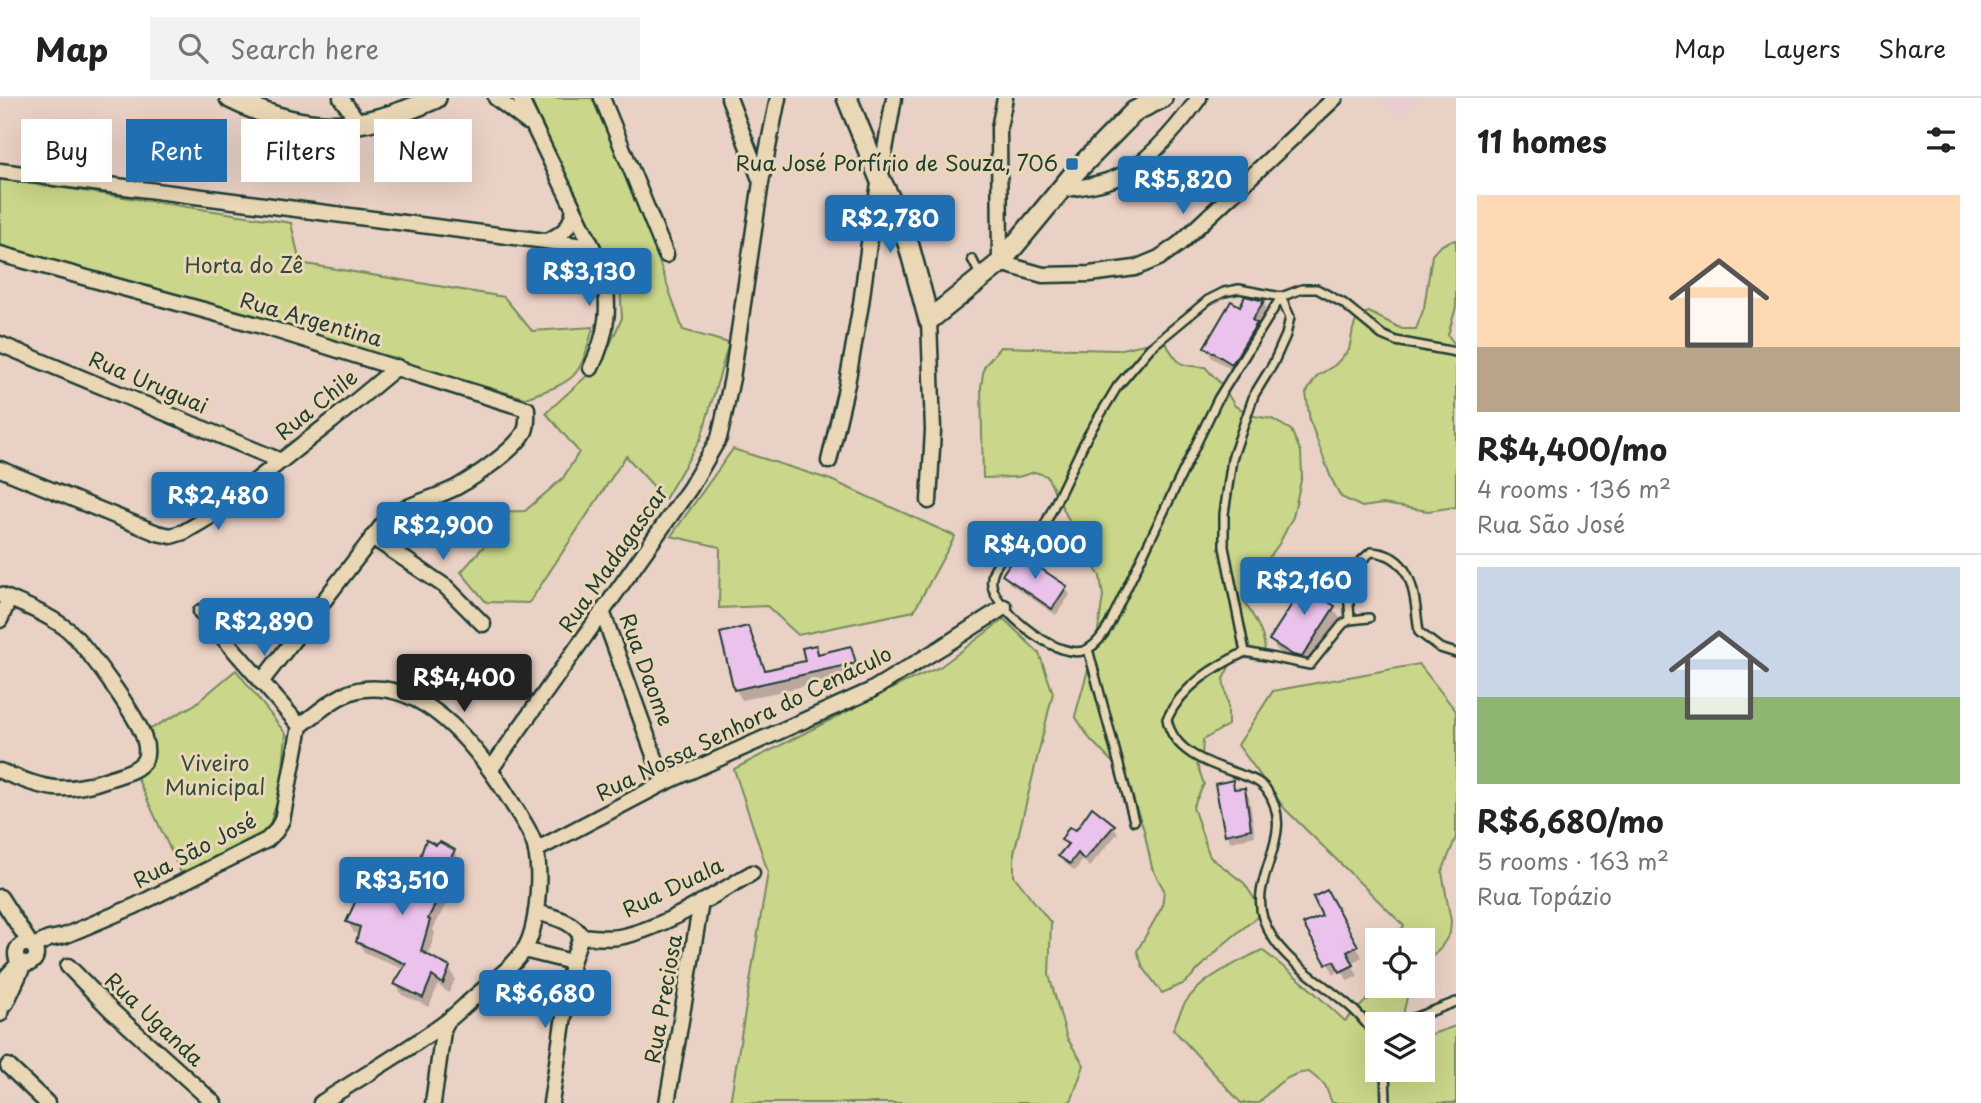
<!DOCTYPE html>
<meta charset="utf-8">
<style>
body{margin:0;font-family:"Playpen Sans",sans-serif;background:#f2f2f2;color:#222;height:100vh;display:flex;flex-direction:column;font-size:26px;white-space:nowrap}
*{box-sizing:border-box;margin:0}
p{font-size:23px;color:#767676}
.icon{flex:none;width:38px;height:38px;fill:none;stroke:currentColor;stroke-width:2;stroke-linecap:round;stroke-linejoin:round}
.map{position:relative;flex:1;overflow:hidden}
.details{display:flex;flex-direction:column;background:#fff;width:525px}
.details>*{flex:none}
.hud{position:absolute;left:21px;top:21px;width:665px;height:63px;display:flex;gap:14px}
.fabs{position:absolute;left:1365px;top:830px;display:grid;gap:14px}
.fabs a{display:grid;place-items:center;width:70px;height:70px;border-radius:0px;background:#fff;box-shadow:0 7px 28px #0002;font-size:35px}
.price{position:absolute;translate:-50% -60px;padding:0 16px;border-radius:7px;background:#1f6fb2;color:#fff;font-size:23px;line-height:46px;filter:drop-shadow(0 2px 4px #0008)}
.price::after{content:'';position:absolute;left:50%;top:42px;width:21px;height:16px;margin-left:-10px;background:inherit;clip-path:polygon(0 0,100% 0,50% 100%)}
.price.current{background:#222;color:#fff}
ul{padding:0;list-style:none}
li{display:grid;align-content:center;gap:14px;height:371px;padding:0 21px}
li+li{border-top:2px solid #e0e0e0}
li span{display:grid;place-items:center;height:217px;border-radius:0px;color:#555}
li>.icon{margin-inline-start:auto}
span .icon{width:126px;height:126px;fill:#fffc;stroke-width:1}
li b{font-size:30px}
h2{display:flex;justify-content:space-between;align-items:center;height:84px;padding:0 21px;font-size:30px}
.tag{padding:0 24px;border-radius:0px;background:#fff;box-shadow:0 7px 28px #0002;font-size:24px;line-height:63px}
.tag.current{background:#1f6fb2;color:#fff}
header{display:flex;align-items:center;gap:42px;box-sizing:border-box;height:98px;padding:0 35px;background:#fff;border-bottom:2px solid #e0e0e0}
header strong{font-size:33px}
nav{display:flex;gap:38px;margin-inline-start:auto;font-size:24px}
.search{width:490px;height:63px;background:#f2f2f2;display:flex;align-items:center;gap:18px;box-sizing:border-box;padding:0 24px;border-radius:0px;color:#767676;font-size:26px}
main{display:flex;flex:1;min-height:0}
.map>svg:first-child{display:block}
.built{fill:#eaccd0}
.green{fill:#cad689;stroke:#748a5e;stroke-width:2}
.shadow{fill:#0003}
.building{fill:#ebc2eb;stroke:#1f3d34;stroke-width:2}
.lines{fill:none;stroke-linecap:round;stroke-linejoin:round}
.lane-casing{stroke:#1f3d34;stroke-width:12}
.street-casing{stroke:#1f3d34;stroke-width:19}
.secondary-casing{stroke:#1f3d34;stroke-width:24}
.lane{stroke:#ead7b5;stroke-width:7}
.street{stroke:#ead7b5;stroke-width:14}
.secondary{stroke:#ead7b5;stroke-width:19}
.poi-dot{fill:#1f6fb2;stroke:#ead7b5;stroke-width:2.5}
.labels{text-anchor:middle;stroke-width:6;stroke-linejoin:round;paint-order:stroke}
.poi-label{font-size:21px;fill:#1f3d34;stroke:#ead7b5;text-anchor:end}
.park-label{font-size:21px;fill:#304c3c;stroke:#ead7b5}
.street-label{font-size:21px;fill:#1f3d34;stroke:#ead7b5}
</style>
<header>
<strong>Map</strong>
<div class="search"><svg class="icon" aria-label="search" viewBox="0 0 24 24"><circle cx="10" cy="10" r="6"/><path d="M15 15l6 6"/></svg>Search here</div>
<nav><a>Map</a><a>Layers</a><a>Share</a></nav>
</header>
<main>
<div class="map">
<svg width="1456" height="1005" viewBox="0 0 1456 1005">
<rect width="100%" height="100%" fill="#ead1c5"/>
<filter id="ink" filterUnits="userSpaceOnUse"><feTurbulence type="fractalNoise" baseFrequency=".0143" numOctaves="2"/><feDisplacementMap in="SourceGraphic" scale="14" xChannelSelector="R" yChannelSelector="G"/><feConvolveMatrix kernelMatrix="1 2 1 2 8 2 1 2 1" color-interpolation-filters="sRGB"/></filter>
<g filter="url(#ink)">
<path class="built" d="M1381 0H1419L1402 19Z"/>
<g class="green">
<path d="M530 0H592L645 123 683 232 729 245 701 340 665 401 626 358 529 505 486 504 461 474 484 448 486 414 525 413 563 380 579 354 546 315 602 264 622 220 620 187 602 158Z"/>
<path d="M0 80 291 125 300 165 504 199 532 233 593 229C580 282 575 283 525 300L0 148Z"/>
<path d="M1456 142V209L1448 237 1456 248V409L1428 413 1383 406 1362 409 1341 399 1331 380 1310 323 1306 295 1317 278 1335 267 1349 252 1353 231 1358 217 1369 214 1402 231H1416L1424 210 1432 157C1438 149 1446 143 1456 142Z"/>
<path d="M1163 242C1180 264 1173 268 1205 269L1222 287 1235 308 1254 318 1272 321 1291 332 1301 354 1302 378 1293 419 1279 446 1252 483 1244 503C1254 519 1270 543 1263 562L1245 560 1231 565 1223 581 1228 605V627L1203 642 1202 658 1197 666 1204 686 1193 709 1210 759 1244 785 1263 814 1224 846 1185 885 1162 895 1143 869 1137 853 1162 809 1164 792 1152 770 1144 732 1131 695 1117 669 1090 641 1075 618 1097 539 1103 498 1100 478 1086 457 1047 378 1035 374 1018 379 983 380 981 289 984 269 1000 249 1117 252Z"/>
<path d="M733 351 831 382 955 438 914 513 798 537 767 508 719 510 720 449 671 438Z"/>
<path d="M1004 521 1039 555 1053 595 1014 755V778L1051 825 1049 877 1067 940 1084 967 1072 1001 1068 1005H730L768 774 734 671 903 585 940 569Z"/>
<path d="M1419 566 1456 613V739L1442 774 1451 823 1450 835 1440 851 1423 867V842H1391L1404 828 1285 711 1238 647 1273 593Z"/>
<path d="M236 572 286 636 281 693 267 734 236 752 181 775 135 675 147 633 194 607Z"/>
<path d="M1262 852 1305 886 1345 923 1371 898V878L1377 864V887H1410L1404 912 1405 926H1377V971H1423V939L1456 928V1005H1332L1325 987 1309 974C1288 975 1273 989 1259 1005H1241L1173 931C1177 923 1180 913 1185 905 1202 879 1235 866 1262 852Z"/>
</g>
<g class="shadow">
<path d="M1263 204 1269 215 1259 231 1262 237 1239 276 1212 260 1206 249 1240 210Z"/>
<path d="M1018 458 1066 490 1070 497 1056 517 1009 485 1004 477Z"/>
<path d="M1331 485 1338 496 1330 507 1340 520 1308 569 1301 568 1277 552 1271 542Z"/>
<path d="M748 530 766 573 807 564 815 549 820 557 851 550 861 575 742 602 736 592 722 536Z"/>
<path d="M1232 684 1237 692H1244L1249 699 1255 738 1231 744 1226 736Z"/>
<path d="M1113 728 1118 735 1089 769 1083 761 1075 773 1065 765 1060 758 1067 749 1063 742 1076 734Z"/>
<path d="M454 753 460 764 442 799 446 806 433 831 435 835 428 858 449 870 455 881 449 895 438 887 429 909 402 897 396 886 405 872 364 854 358 843 360 837 354 835 348 824 417 789 427 768 422 759Z"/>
<path d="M1326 794 1362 859 1351 865 1358 878 1348 883 1341 872 1334 876 1306 826 1324 819Z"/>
</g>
<g class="building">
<path d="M1245 198 1264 203 1252 222 1257 225 1232 266 1204 249 1231 203 1240 208Z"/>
<path d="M1017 455 1067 488 1052 511 1002 477Z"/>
<path d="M1314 472 1333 484 1322 500 1335 508 1302 559 1293 557 1269 542Z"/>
<path d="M748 528 765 572 805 563 802 550 816 547 818 556 851 548 856 565 734 592 720 535Z"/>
<path d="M1233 682 1234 691 1245 690 1251 731 1225 737 1215 686Z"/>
<path d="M1092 709 1115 727 1084 762 1078 755 1070 766 1058 758 1068 746 1061 742 1069 729 1076 732Z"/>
<path d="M426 742 436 747 440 744 455 752 434 792 441 794 428 821 430 822 421 853 450 869 443 886 432 878 423 900 394 886 406 866 356 844 360 829 346 824 364 785 362 779 372 761 416 786 428 762 420 759Z"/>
<path d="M1327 792 1358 848 1347 854 1354 867 1340 874 1334 863 1326 866 1303 826 1322 818 1313 799Z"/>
</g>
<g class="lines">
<defs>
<g id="lane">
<path d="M972 161 981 179"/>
<path d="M1281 199 1239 191 1224 194 1208 202 1150 250 1117 289 1088 337 1038 441C1025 443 1014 449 1004 458 996 466 990 475 992 487 996 513 1061 566 1088 551 1097 546 1104 536 1109 527L1218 301 1281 199 1302 191H1317L1343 205 1382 237 1396 243 1456 254"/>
<path d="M1281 199 1290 219 1286 237 1273 266 1254 297 1242 332 1232 361 1224 416V449L1245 554C1214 569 1182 588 1167 621 1173 655 1210 666 1239 676 1249 680 1259 682 1266 691 1299 736 1249 777 1263 820 1282 876 1351 891 1377 942"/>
<path d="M1038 441 1062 455"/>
<path d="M1350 522 1369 520"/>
<path d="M1088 551 1134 723"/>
<path d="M1245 554 1310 567 1343 526 1350 522C1348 489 1344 476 1371 454 1415 456 1414 500 1419 534L1440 550 1456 555"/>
<path d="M1398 926 1456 904"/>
<path d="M1385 971 1386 1005"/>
</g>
<g id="street">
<path d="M341 0 359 25"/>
<path d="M496 0 527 24"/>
<path d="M520 0 602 169C611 207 608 235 591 270"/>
<path d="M602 0 666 157"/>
<path d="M729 0 761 84"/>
<path d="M1005 0 999 30 1000 165 1043 177 1090 176 1135 170 1159 160 1179 146 1335 0"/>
<path d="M0 73 592 149"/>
<path d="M1060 92C1080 89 1100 87 1118 79 1148 66 1180 26 1199 0"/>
<path d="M549 142C564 135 570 129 574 112"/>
<path d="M0 156 265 229 527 311C527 318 528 326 525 333 516 351 475 379 457 389 435 401 408 405 387 421L261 584"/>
<path d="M929 222 933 332 929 403"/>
<path d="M0 246 281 363"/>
<path d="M829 363 847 286 861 206 870 138 894 0"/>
<path d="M0 371 157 435 171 438 184 434 208 420 332 323 397 269"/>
<path d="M372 439 446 489 483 526"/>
<path d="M0 497C22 506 47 516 67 531 84 545 138 619 144 640 146 646 147 655 145 661 139 673 120 677 108 681 61 698 44 690 0 673"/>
<path d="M602 513 664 685"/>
<path d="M201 514 300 628"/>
<path d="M0 522 9 501"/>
<path d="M491 671 690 390 719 340 723 323 732 280 761 84 778 0"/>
<path d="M536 752 664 685 870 593 942 549 1004 509"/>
<path d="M0 799 31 847"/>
<path d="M536 814C553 819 572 822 581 838 594 839 607 841 619 839 662 831 714 797 752 775"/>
<circle cx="26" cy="856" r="10"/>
<path d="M33 848 49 841 64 838 135 808 267 742 276 733 282 722 300 628C320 613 339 594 364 591 430 584 482 656 512 705 521 720 533 736 536 753 541 777 538 831 524 852 513 869 493 883 478 896 466 906 455 918 442 927 403 955 361 979 321 1005"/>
<path d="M524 852 572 864"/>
<path d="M68 868 112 913 214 1005"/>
<path d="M6 905 24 866"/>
<path d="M0 916 7 878 20 864"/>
<path d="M8 968 47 1005"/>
<path d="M433 1005 444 926"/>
<path d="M551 1005 572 864 581 838"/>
<path d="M667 1005 701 804"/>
</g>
<g id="secondary">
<path d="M230 0C306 38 359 35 436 0"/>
<path d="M847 0 880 81 897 115 909 148 929 222 1000 165 1077 72 1135 13 1162 0"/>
</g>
</defs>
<use href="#lane" class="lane-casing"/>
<use href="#street" class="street-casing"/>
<use href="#secondary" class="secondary-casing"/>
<use href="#lane" class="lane"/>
<use href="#street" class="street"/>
<use href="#secondary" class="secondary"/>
</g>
</g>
<rect class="poi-dot" x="1065" y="59" width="14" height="14" rx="3.5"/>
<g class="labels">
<g class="poi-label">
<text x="1058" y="73">Rua José Porfírio de Souza, 706</text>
</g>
<g class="park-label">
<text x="244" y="175">Horta do Zê</text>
<text x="215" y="673">Viveiro<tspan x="215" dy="24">Municipal</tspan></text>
</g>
<g class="street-label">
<text transform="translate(311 222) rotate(16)" y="7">Rua Argentina</text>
<text transform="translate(148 285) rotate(23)" y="7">Rua Uruguai</text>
<text transform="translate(317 307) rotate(-39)" y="7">Rua Chile</text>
<text transform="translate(614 461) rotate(-55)" y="7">Rua Madagascar</text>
<text transform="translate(646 572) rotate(70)" y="7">Rua Daome</text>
<text transform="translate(744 626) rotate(-26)" y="7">Rua Nossa Senhora do Cenáculo</text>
<text transform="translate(195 753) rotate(-28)" y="7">Rua São José</text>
<text transform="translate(673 790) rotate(-26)" y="7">Rua Duala</text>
<text transform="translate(664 901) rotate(-80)" y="7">Rua Preciosa</text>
<text transform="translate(154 922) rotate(43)" y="7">Rua Uganda</text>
</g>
</g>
</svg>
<div class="fabs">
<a><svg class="icon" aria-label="locate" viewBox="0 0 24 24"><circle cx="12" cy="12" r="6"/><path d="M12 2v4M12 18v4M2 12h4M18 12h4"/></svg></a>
<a><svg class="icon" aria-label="layers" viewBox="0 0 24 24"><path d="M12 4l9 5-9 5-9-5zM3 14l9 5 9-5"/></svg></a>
</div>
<b class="price" style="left:1183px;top:118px">R$5,820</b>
<b class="price" style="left:890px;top:157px">R$2,780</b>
<b class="price" style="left:589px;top:210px">R$3,130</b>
<b class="price" style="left:218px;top:434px">R$2,480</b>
<b class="price" style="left:443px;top:464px">R$2,900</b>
<b class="price" style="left:1035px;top:483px">R$4,000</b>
<b class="price" style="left:1304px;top:519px">R$2,160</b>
<b class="price" style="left:264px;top:560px">R$2,890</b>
<b class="price current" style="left:464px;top:616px">R$4,400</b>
<b class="price" style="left:402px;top:819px">R$3,510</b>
<b class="price" style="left:545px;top:932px">R$6,680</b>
<div class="hud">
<a class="tag">Buy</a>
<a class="tag current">Rent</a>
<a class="tag">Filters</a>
<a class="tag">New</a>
</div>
</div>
<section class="details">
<h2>11 homes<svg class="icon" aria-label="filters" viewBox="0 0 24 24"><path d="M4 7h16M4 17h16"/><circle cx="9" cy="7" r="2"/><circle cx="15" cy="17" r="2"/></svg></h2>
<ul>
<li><span style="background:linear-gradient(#ffd9b3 70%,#b9a48a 0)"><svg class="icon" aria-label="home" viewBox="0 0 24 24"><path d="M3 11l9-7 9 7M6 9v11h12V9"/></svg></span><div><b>R$4,400/mo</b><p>4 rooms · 136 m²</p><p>Rua São José</p></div></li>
<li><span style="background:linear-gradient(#c9d6e8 60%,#8fb573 0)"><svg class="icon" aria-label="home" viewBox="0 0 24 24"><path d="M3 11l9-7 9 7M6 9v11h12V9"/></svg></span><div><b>R$6,680/mo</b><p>5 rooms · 163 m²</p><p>Rua Topázio</p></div></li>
</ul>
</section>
</main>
